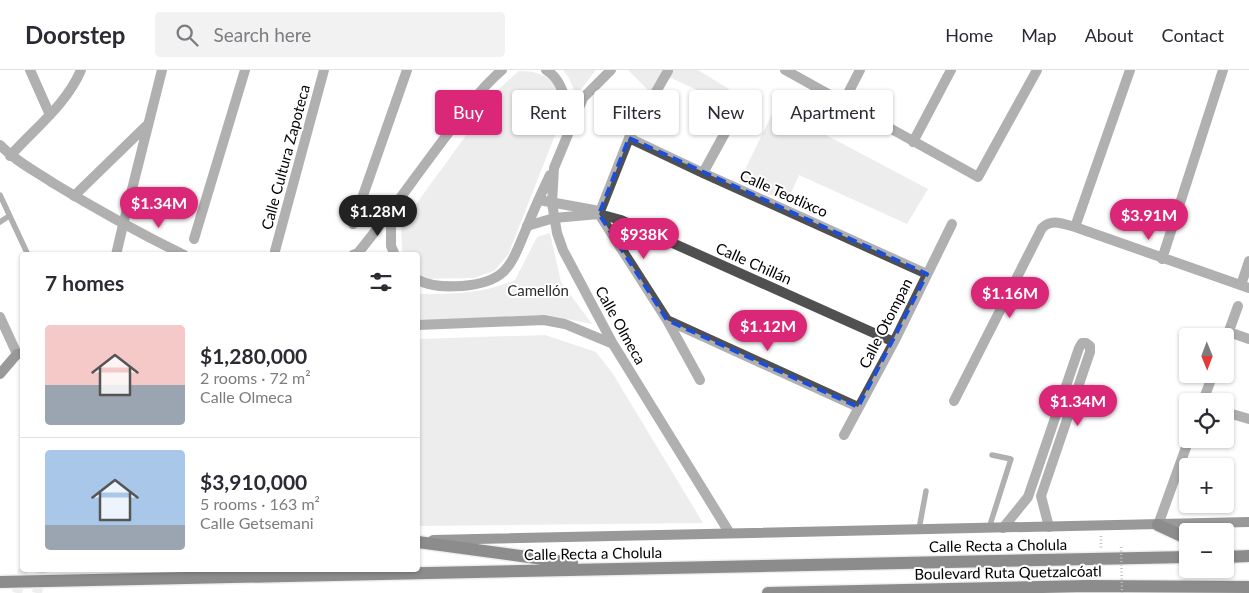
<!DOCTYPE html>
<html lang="en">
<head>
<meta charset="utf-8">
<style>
	body { margin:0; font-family:Lato,sans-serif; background:#f2f2f3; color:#2b2b33; height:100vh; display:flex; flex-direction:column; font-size:19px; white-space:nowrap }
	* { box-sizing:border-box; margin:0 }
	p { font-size:16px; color:#7c7c81 }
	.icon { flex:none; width:28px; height:28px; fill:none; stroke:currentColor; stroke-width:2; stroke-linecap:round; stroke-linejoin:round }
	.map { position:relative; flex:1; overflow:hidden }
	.side { position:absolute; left:20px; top:182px; width:400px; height:320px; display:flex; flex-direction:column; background:#fff; border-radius:5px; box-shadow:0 1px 4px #0004 }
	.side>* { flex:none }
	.guide { position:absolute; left:435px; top:20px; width:475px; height:45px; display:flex; gap:10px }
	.needle { width:32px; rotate:179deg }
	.buttons { position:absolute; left:1179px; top:258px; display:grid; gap:10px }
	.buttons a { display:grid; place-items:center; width:55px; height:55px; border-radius:5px; background:#fff; box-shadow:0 1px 4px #0004; font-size:25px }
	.price { position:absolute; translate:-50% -42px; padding:0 11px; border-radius:18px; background:#db2777; color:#fff; font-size:16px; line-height:32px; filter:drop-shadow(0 1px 2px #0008) }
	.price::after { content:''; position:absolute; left:50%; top:30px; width:15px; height:11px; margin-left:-8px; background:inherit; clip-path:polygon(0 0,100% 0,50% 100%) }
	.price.active { background:#222; color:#fff }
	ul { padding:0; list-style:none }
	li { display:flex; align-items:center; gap:15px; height:125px; padding:0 25px }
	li+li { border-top:1px solid #e1e1e2 }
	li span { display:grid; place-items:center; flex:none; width:140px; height:100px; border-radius:5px; color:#555 }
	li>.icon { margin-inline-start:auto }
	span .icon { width:60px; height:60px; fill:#fffc; stroke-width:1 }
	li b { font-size:21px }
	h2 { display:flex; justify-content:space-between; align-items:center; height:60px; padding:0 25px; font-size:21px }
	.tag { padding:0 18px; border-radius:5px; background:#fff; box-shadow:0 1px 4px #0004; font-size:18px; line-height:45px }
	.tag.active { background:#db2777; color:#fff }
	header { display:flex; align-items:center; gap:30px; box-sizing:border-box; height:70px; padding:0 25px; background:#fff; border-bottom:1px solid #e1e1e2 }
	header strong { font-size:24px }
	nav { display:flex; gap:28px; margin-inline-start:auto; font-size:18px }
	.search { width:350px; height:45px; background:#f2f2f3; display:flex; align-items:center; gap:12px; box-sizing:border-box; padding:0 18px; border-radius:5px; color:#7c7c81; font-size:19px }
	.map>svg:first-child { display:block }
	.green { fill:#d7d7d7 }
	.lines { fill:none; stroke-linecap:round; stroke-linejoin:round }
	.tertiary-tunnel { stroke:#d9d9d9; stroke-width:10; stroke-dasharray:10 5; stroke-linecap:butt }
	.primary-casing { stroke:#dbdbdb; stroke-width:15 }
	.path { stroke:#727272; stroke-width:2.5; stroke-dasharray:1 2.5; stroke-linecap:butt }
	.service { stroke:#505050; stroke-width:5.5 }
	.minor { stroke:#505050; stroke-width:10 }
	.tertiary { stroke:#505050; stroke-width:10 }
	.secondary { stroke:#1d1d1d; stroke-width:10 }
	.primary { stroke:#000; stroke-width:12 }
	.path-bridge { stroke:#727272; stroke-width:2.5; stroke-dasharray:1 2.5; stroke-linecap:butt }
	.marked { fill:none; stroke:#1d4ed8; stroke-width:4; stroke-dasharray:10 6; stroke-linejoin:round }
	.labels { text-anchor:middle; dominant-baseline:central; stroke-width:4; stroke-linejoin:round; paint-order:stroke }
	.street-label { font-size:15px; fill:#000; stroke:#fff }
	.park-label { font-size:15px; fill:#2e2e2e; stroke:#fff }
</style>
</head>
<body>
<header>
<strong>Doorstep</strong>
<div class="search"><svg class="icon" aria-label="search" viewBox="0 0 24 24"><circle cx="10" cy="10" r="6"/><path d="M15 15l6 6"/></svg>Search here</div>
<nav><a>Home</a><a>Map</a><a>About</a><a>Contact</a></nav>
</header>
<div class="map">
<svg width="1249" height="523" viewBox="0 0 1249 523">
	<rect width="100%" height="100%" fill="#fff"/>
	<!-- green -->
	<path class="green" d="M 563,0 L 596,0 L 576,26 L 569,8 Z
		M 628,0 L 698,0 L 729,19 L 723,32 L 669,7 L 655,27 Z
		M 519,1 C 552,1 566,18 561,50 L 508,185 L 494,201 L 474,208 L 424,209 L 418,204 L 418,185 L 404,185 L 402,179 L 401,160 L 411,141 L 478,49 L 485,37 L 501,17 Z
		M 775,38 L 928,119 L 907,154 L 799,105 L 787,132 L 739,112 Z
		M 550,163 L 561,212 L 592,254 L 547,245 L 418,251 L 418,224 C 453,224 482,224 515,210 L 537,167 Z
		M 545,265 L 596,282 L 613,304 L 703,453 L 418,456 L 418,269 Z"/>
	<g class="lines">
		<!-- tertiary-tunnel -->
		<path class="tertiary-tunnel" d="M 17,523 L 23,500
			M 37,523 L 42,500"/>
		<defs>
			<path id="primary" d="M 1158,455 L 1188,469
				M 418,472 L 572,493
				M 1225,487 L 1249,486
				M 0,512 L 1188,487
				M 768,523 L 1088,516 L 1249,517"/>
		</defs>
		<!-- primary casing -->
		<use href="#primary" class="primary-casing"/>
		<!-- path -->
		<path class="path" d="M 1101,466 L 1101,478"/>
		<!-- service -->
		<path class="service" d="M 0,125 L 28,185
			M 0,152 L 9,146
			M 989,458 L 1011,389 L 992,385
			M 919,459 L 926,421"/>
		<!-- minor -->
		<path class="minor" d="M 30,0 L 50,45
			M 785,0 L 978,107 L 1037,0
			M 843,33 L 860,0
			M 629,68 L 703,103 L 927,204
			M 913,72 L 951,0
			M 10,86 C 35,58 66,35 81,0
			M 703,103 L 743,30
			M 74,126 L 146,56
			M 539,130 L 594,140 L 599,144 L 621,150 L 894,272
			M 599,144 L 667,250 L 700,310
			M 599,144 L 629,68 L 668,1
			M 353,154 L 407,0
			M 123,155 L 162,0
			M 527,156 L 554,148 L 599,144
			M 1075,157 L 1130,0
			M 194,169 L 245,0
			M 275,181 L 324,0
			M 1162,189 L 1223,0
			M 1241,215 L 1249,191
			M 667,250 L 858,337
			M 1229,262 L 1249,269
			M 1225,272 L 1238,236
			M 954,331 L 1042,158 C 1052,148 1063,154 1075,157 L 1249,218
			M 1203,331 L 1213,304
			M 1225,342 L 1249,349
			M 844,365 L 894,272 L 952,154
			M 1158,455 L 1189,369
			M 1003,458 L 1028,427 L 1079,278 L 1082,273 L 1086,273 L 1090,276 L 1090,282 L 1041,426 L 1049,457"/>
		<!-- tertiary -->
		<path class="tertiary" d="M 546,0 C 565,11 566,36 570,56
			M 611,0 L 583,28 L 554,98 L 552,133 L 557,163 L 563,180 L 613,274 L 729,462
			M 0,75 C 15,91 35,101 53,113 C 96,139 139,163 184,185
			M 391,143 L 391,176 L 395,185
			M 116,185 L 123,155
			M 353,185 L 358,183 C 390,144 419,101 450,61 C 466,39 481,18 502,0
			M 418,210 C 432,217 447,217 462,216 C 509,212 511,194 527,157 C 534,139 542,122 550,105
			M 0,247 L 17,284
			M 418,255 L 544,250 L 565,254 L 613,274"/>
		<!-- secondary -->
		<path class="secondary" d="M 0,304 L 17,284 L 22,284
			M 433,470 L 1249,452"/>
		<!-- primary -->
		<use href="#primary" class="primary"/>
		<!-- path-bridge -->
		<path class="path-bridge" d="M 1121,477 L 1122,523"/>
	</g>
	<!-- marked area -->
	<path d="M0 0H1249V523H0ZM 629,68 L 927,204 L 858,337 L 667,250 L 599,144 Z" fill="#fff" fill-opacity=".55" fill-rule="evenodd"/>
	<path class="marked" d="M 629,68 L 927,204 L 858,337 L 667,250 L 599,144 Z"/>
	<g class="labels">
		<!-- street labels -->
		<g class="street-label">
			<text transform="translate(285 87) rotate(-75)">Calle Cultura Zapoteca</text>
			<text transform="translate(784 123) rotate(24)">Calle Teotlixco</text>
			<text transform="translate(754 193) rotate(24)">Calle Chillán</text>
			<text transform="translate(885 253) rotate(-63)">Calle Otompan</text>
			<text transform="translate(621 255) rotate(61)">Calle Olmeca</text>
			<text transform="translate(998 475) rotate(-1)">Calle Recta a Cholula</text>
			<text transform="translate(593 483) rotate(-1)">Calle Recta a Cholula</text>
			<text transform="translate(1008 502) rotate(-1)">Boulevard Ruta Quetzalcóatl</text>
		</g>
		<!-- park labels -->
		<g class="park-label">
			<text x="538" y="220">Camellón</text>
		</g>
	</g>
</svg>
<div class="buttons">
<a><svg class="needle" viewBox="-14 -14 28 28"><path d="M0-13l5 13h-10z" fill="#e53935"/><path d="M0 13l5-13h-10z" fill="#7c7c81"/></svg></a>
<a><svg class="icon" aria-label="locate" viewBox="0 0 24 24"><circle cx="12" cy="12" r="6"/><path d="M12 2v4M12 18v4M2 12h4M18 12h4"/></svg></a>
<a>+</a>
<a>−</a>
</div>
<b class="price" style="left:159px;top:159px">$1.34M</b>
<b class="price active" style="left:378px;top:167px">$1.28M</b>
<b class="price" style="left:1149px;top:171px">$3.91M</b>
<b class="price" style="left:644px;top:190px">$938K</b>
<b class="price" style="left:1010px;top:249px">$1.16M</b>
<b class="price" style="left:768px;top:282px">$1.12M</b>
<b class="price" style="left:1078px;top:357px">$1.34M</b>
<div class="guide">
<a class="tag active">Buy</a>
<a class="tag">Rent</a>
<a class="tag">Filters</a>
<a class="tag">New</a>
<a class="tag">Apartment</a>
</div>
<section class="side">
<h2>7 homes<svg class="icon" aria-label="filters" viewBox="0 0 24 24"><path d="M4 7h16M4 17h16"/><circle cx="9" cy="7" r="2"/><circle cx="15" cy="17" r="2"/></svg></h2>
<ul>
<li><span style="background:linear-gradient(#f6c9c9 60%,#9aa5b1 0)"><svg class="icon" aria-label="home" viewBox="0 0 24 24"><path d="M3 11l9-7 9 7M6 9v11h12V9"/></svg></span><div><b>$1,280,000</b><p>2 rooms · 72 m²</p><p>Calle Olmeca</p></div></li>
<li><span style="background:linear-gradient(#a9c7e8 75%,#9aa5b1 0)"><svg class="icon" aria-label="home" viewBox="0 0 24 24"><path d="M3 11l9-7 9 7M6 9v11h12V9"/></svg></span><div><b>$3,910,000</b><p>5 rooms · 163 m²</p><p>Calle Getsemani</p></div></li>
</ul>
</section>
</div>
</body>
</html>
